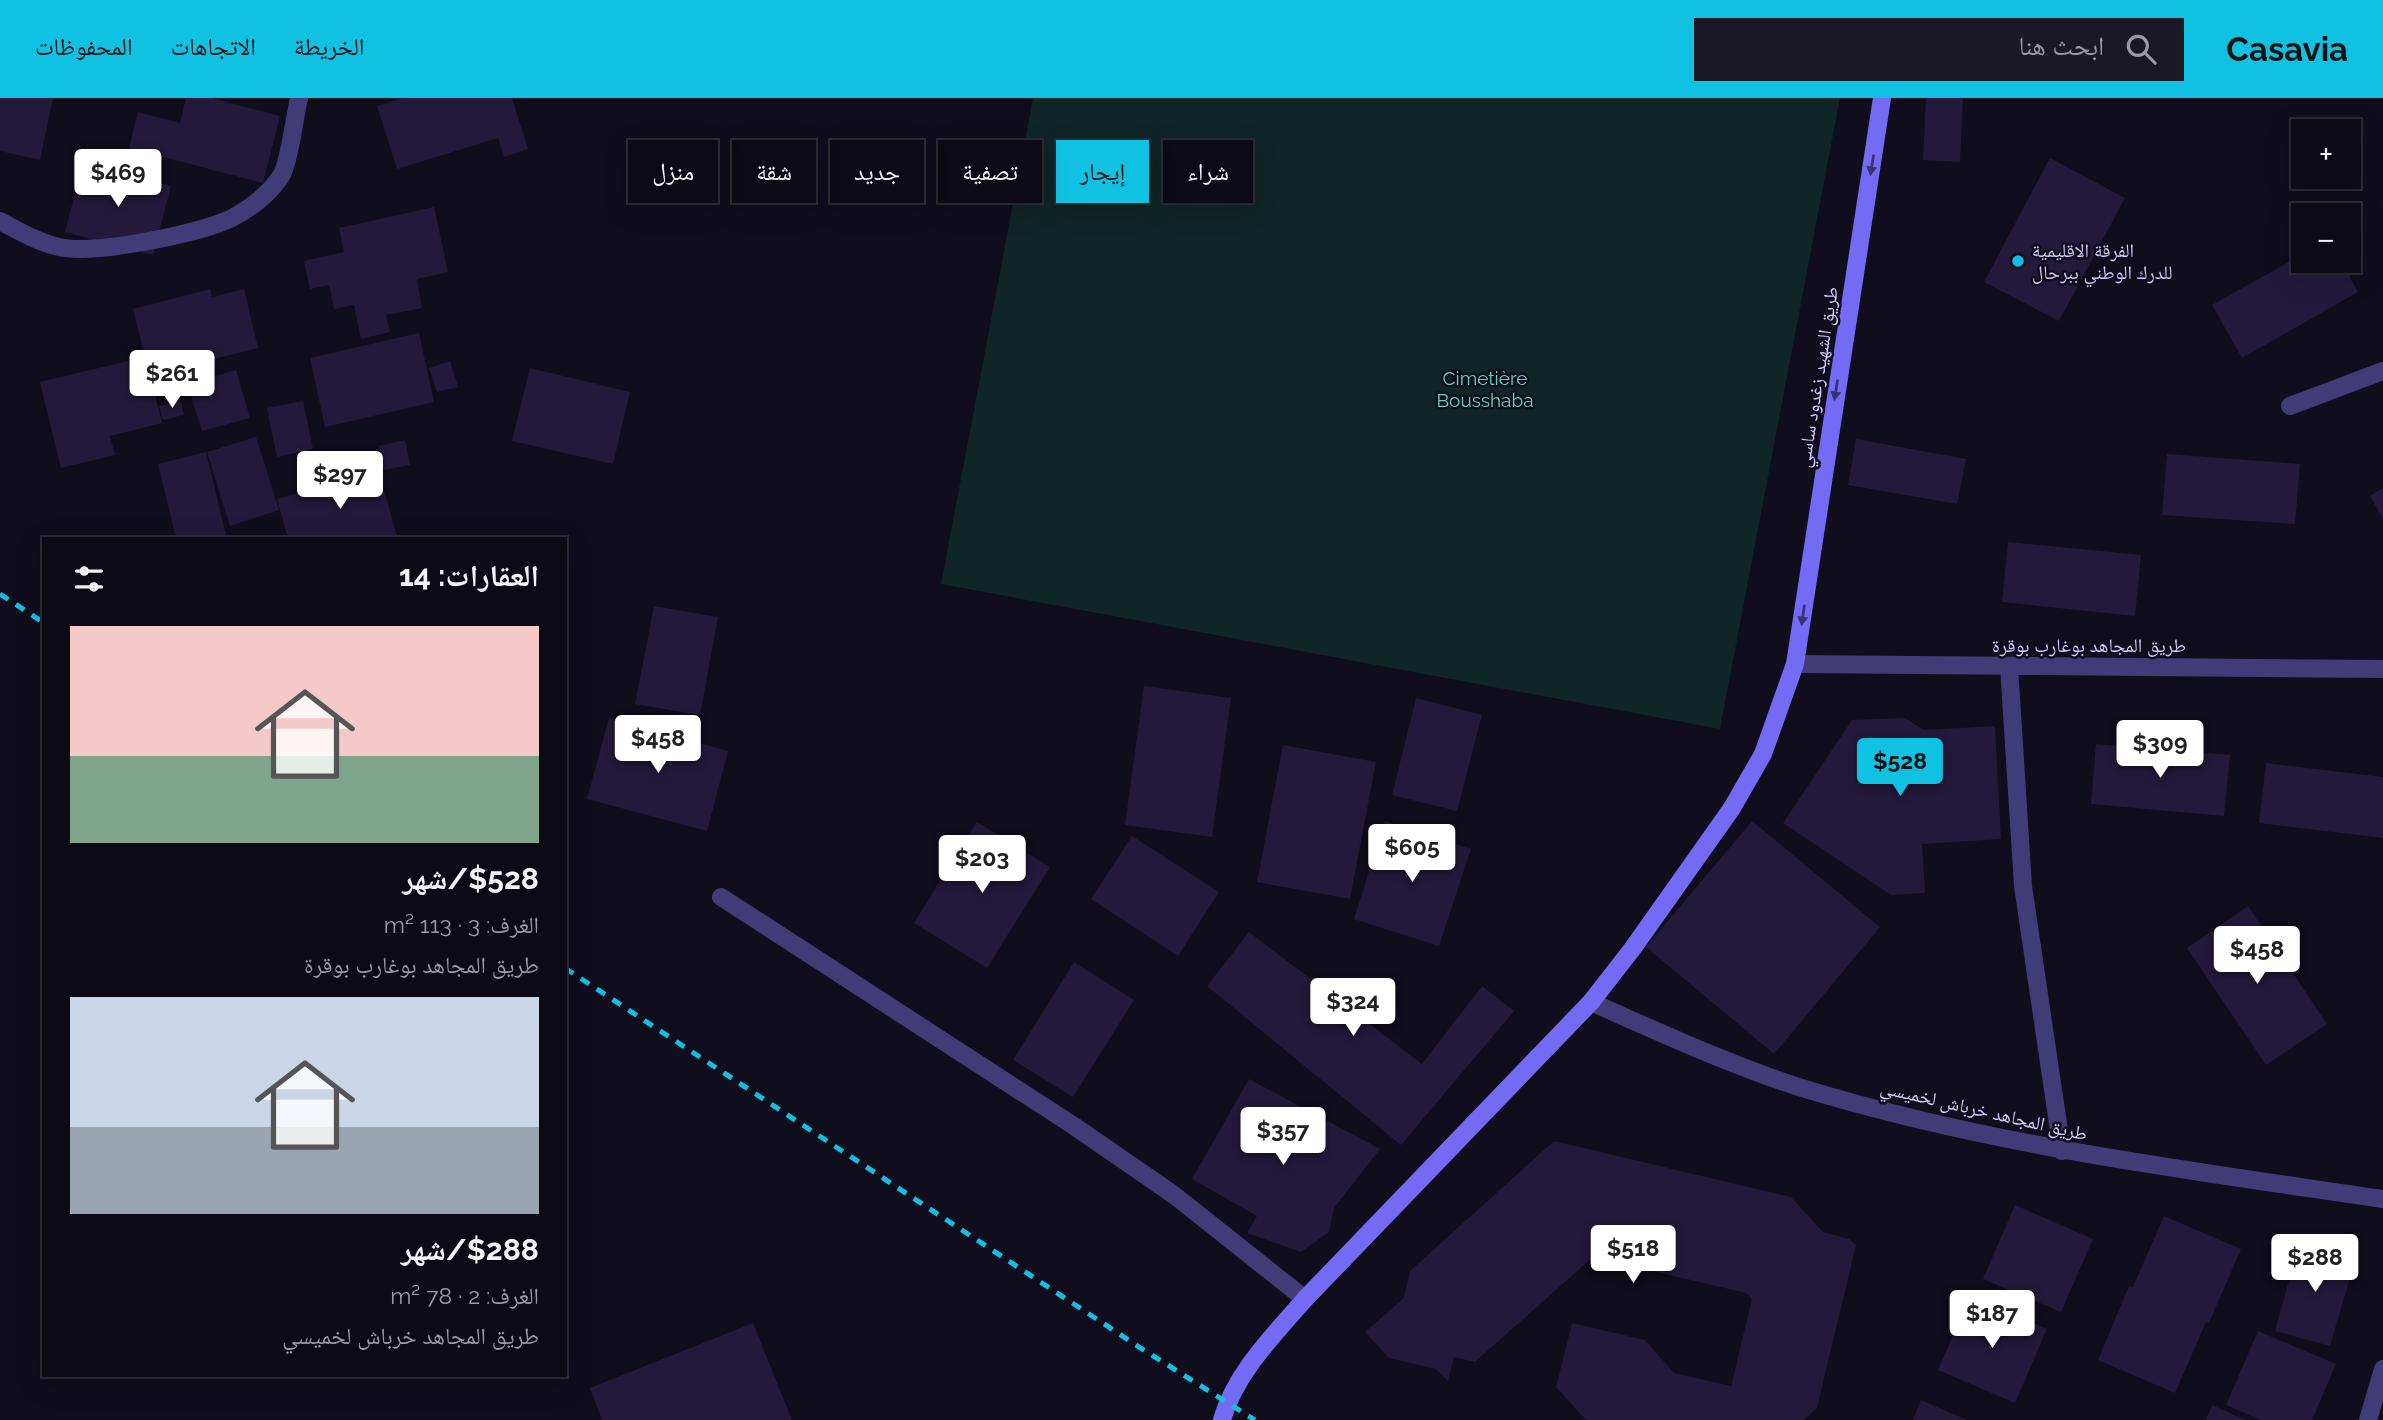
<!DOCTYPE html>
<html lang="ar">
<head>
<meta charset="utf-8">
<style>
	body { margin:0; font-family:Raleway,"Noto Naskh Arabic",sans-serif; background:#1a1822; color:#f1f3f6; direction:rtl; height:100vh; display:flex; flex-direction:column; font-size:26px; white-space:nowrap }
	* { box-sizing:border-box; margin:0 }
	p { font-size:23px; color:#9a9aa0 }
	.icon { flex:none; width:38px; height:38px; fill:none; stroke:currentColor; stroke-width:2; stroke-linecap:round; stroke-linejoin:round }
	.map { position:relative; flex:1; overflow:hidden; direction:ltr }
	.panel { position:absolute; left:42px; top:439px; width:525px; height:840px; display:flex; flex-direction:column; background:#0c0a15; border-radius:0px; box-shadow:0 7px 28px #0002,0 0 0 2px #2c2b34; direction:rtl }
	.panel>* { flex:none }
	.guide { position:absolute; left:588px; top:42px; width:665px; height:63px; direction:rtl; display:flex; gap:14px }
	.tools { position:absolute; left:2291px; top:21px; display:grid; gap:14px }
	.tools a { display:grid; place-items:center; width:70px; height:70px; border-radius:0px; background:#0c0a15; box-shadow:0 7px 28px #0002,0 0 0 2px #2c2b34; font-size:35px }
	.price { position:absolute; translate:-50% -60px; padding:0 16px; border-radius:7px; background:#fff; color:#222; font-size:23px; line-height:46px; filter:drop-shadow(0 2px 4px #0008) }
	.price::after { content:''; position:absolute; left:50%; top:42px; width:21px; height:16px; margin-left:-10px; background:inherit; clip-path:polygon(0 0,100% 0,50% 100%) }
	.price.current { background:#11c1e1; color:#111 }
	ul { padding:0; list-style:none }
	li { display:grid; align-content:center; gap:14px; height:371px; padding:0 28px }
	li span { display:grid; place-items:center; height:217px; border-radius:0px; color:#555 }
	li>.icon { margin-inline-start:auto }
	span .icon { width:126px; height:126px; fill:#fffc; stroke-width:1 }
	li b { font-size:30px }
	h2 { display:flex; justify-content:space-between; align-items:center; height:84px; padding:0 28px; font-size:30px }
	.chip { padding:0 24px; border-radius:0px; background:#0c0a15; box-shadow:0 7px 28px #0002,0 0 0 2px #2c2b34; font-size:24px; line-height:63px }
	.chip.current { background:#11c1e1; color:#111 }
	header { display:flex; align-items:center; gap:42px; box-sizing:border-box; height:98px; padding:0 35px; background:#11c1e1; color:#111 }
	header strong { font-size:33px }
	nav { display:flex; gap:38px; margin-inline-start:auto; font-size:24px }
	.search { width:490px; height:63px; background:#1a1822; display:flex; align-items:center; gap:18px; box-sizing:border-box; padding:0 24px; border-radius:0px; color:#9a9aa0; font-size:26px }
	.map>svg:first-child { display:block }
	.green { fill:#102525 }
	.building { fill:#231a3b }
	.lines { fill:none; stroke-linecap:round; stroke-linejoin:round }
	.street { stroke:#413b77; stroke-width:18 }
	.secondary { stroke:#756af3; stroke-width:18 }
	.rail { stroke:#11c1e1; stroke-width:5; stroke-dasharray:10 9; stroke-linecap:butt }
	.oneway { fill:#383272 }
	.poi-dot { fill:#11c1e1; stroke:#100d1c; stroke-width:2.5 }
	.labels { text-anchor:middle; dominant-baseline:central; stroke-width:5; stroke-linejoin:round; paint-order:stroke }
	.poi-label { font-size:19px; fill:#d3cbfb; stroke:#100d1c; text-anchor:start }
	.street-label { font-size:19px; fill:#d3cbfb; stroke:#100d1c }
	.park-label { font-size:19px; fill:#5ed4bd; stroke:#100d1c }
</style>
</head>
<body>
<header>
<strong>Casavia</strong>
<div class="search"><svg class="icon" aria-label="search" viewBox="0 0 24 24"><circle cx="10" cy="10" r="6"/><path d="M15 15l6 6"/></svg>ابحث هنا</div>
<nav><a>الخريطة</a><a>الاتجاهات</a><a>المحفوظات</a></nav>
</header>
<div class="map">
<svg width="2383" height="1322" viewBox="0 0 2383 1322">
	<rect width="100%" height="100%" fill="#100d1c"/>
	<!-- green -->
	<path class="green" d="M 1033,0 L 1840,0 L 1720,631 L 941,486 Z"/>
	<!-- building -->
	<path class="building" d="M 0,0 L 53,0 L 40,62 L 0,53 Z
		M 186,0 L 212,0 L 280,18 L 263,85 L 129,50 L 138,14 L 180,25 Z
		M 402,0 L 512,0 L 528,51 L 504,59 L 498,40 L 397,71 L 377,8 Z
		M 1926,0 L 1963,0 L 1960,64 L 1923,62 Z
		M 2050,60 L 2125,100 L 2059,223 L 1984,184 Z
		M 83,65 L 171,88 L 153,157 L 65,134 Z
		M 434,109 L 448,174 L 417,181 L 422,210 L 386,217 L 390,234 L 361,241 L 354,207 L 334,211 L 329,187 L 310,191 L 304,163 L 344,154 L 339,130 Z
		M 2303,156 L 2303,163 L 2341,163 L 2358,194 L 2242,260 L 2212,207 Z
		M 210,191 L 212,199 L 244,191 L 258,250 L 150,277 L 162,325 L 110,338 L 115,357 L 61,370 L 40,284 L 145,259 L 133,211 Z
		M 419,235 L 434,304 L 325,329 L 310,260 Z
		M 450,263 L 458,289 L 437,294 L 429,270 Z
		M 530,270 L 630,294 L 613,366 L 512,343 Z
		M 236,272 L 250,320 L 202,333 L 187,286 Z
		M 181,303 L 184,317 L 163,322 L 159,308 Z
		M 303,303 L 313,351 L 277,359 L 267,310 Z
		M 256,339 L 279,412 L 230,428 L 207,354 Z
		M 1856,341 L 1966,361 L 1957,406 L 1848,387 Z
		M 405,342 L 410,367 L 384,372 L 379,348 Z
		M 206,354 L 227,441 L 176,441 L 158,366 Z
		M 2167,356 L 2300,366 L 2295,426 L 2162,417 Z
		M 378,372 L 397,438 L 387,441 L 288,441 L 277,401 Z
		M 2383,390 L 2383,421 L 2370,398 Z
		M 2008,444 L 2141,457 L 2135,518 L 2002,504 Z
		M 654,508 L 718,519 L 700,617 L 635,606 Z
		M 1144,588 L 1231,600 L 1212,739 L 1125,727 Z
		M 1416,600 L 1482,617 L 1457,713 L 1392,697 Z
		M 609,620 L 728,653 L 707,733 L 587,701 Z
		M 1905,620 L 1924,632 L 1995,628 L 2001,741 L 1922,746 L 1925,795 L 1891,797 L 1783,725 L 1852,622 Z
		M 2096,646 L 2230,657 L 2224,718 L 2091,706 Z
		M 1283,647 L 1376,664 L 1350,801 L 1257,784 Z
		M 2266,665 L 2383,679 L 2383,740 L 2259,725 Z
		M 1385,723 L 1471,751 L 1439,848 L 1354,821 Z
		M 1752,723 L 1880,829 L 1774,956 L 1646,849 Z
		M 977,724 L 1050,769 L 987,870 L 914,825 Z
		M 1132,738 L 1219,794 L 1178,858 L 1091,801 Z
		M 2248,808 L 2327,926 L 2266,967 L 2187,850 Z
		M 1249,834 L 1422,966 L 1482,888 L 1514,913 L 1401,1047 L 1207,888 Z
		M 1074,864 L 1134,902 L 1073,999 L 1013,962 Z
		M 1249,981 L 1380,1051 L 1334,1110 L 1329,1134 L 1301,1154 L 1247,1135 L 1257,1118 L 1192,1081 Z
		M 1554,1043 L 1791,1099 L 1823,1134 L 1849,1141 L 1856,1147 L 1817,1310 L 1804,1322 L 1586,1322 L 1556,1289 L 1572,1225 L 1645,1242 L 1674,1275 L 1731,1288 L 1752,1201 L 1746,1195 L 1593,1159 L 1475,1264 L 1454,1259 L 1448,1283 L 1436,1271 L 1389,1260 L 1365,1234 L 1404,1200 L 1410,1173 Z
		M 2015,1107 L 2093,1141 L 2061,1214 L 1983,1181 Z
		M 2164,1118 L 2241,1151 L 2209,1225 L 2206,1224 L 2175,1295 L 2098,1262 L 2129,1188 L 2133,1189 Z
		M 2300,1143 L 2356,1159 L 2330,1248 L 2275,1233 Z
		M 1970,1198 L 2047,1231 L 2015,1305 L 1938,1272 Z
		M 753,1225 L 792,1322 L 602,1322 L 590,1290 Z
		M 2258,1233 L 2336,1266 L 2312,1322 L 2261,1322 L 2226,1307 Z
		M 1921,1302 L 1967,1322 L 1913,1322 Z
		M 2212,1307 L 2246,1322 L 2206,1322 Z"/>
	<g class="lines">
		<!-- street -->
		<path class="street" d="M 0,123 C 19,133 37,144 59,149 C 94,157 199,136 232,120 C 250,111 270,95 281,78 C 289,66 295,17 299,0
			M 2290,308 L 2383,273
			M 1795,566 L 2383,571
			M 2009,568 L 2023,788 L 2062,1053
			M 721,799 L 1074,1028 L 1174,1097 L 1305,1201
			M 1591,904 C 1661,935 1730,967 1802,990 C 1991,1048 2188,1072 2383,1101
			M 2368,1322 L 2383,1271"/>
		<!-- secondary -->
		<path class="secondary" d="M 1222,1322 C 1235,1275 1274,1237 1305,1201 L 1591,904 L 1633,850 L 1732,710 L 1763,656 L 1795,566 L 1882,0"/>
		<!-- rail -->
		<path class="rail" d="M 0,496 L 44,525
			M 565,870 L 1139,1249 L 1255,1322"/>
	</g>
	<!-- one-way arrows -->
	<defs><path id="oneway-solid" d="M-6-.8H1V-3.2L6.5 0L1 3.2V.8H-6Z" transform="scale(1.75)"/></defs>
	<g class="oneway">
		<use href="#oneway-solid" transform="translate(1872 67) rotate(99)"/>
		<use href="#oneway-solid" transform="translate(1836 292) rotate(99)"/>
		<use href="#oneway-solid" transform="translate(1803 517) rotate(98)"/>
	</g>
	<!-- markers -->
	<circle class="poi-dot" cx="2018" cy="163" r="7"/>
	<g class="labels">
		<!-- poi labels -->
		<g class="poi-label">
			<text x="2032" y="152">الفرقة الاقليمية<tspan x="2032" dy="22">للدرك الوطني ببرحال</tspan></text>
		</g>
		<!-- street labels -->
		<g class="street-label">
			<text transform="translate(1817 279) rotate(-81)">طريق الشهيد زغدود ساسي</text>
			<text x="2089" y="547">طريق المجاهد بوغارب بوقرة</text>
			<text transform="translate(1984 1012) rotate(13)">طريق المجاهد خرباش لخميسي</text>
		</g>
		<!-- park labels -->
		<g class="park-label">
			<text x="1485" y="280">Cimetière<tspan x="1485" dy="22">Bousshaba</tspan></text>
		</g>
	</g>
</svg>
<div class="tools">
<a>+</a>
<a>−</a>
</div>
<b class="price" style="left:118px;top:111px">$469</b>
<b class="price" style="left:172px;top:312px">$261</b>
<b class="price" style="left:340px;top:413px">$297</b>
<b class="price" style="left:658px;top:677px">$458</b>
<b class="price" style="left:2160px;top:682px">$309</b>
<b class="price current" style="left:1900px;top:700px">$528</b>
<b class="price" style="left:1412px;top:786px">$605</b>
<b class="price" style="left:982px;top:797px">$203</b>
<b class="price" style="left:2257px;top:888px">$458</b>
<b class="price" style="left:1353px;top:940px">$324</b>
<b class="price" style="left:1283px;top:1069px">$357</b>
<b class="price" style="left:1633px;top:1187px">$518</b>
<b class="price" style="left:2315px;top:1196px">$288</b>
<b class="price" style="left:1992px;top:1252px">$187</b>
<div class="guide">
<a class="chip">شراء</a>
<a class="chip current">إيجار</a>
<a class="chip">تصفية</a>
<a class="chip">جديد</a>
<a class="chip">شقة</a>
<a class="chip">منزل</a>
</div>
<section class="panel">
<h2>العقارات: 14<svg class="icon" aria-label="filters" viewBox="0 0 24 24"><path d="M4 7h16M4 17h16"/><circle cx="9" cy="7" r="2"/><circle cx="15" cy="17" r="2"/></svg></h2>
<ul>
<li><span style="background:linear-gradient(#f6c9c9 60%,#7fa58c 0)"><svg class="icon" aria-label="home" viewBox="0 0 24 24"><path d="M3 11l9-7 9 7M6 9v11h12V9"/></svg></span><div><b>$528/شهر</b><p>الغرف: 3 · 113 m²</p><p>طريق المجاهد بوغارب بوقرة</p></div></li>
<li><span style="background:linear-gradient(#c9d6e8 60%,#9aa5b1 0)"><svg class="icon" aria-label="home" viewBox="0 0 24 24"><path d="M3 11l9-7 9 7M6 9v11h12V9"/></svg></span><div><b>$288/شهر</b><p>الغرف: 2 · 78 m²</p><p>طريق المجاهد خرباش لخميسي</p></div></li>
</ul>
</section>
</div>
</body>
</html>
